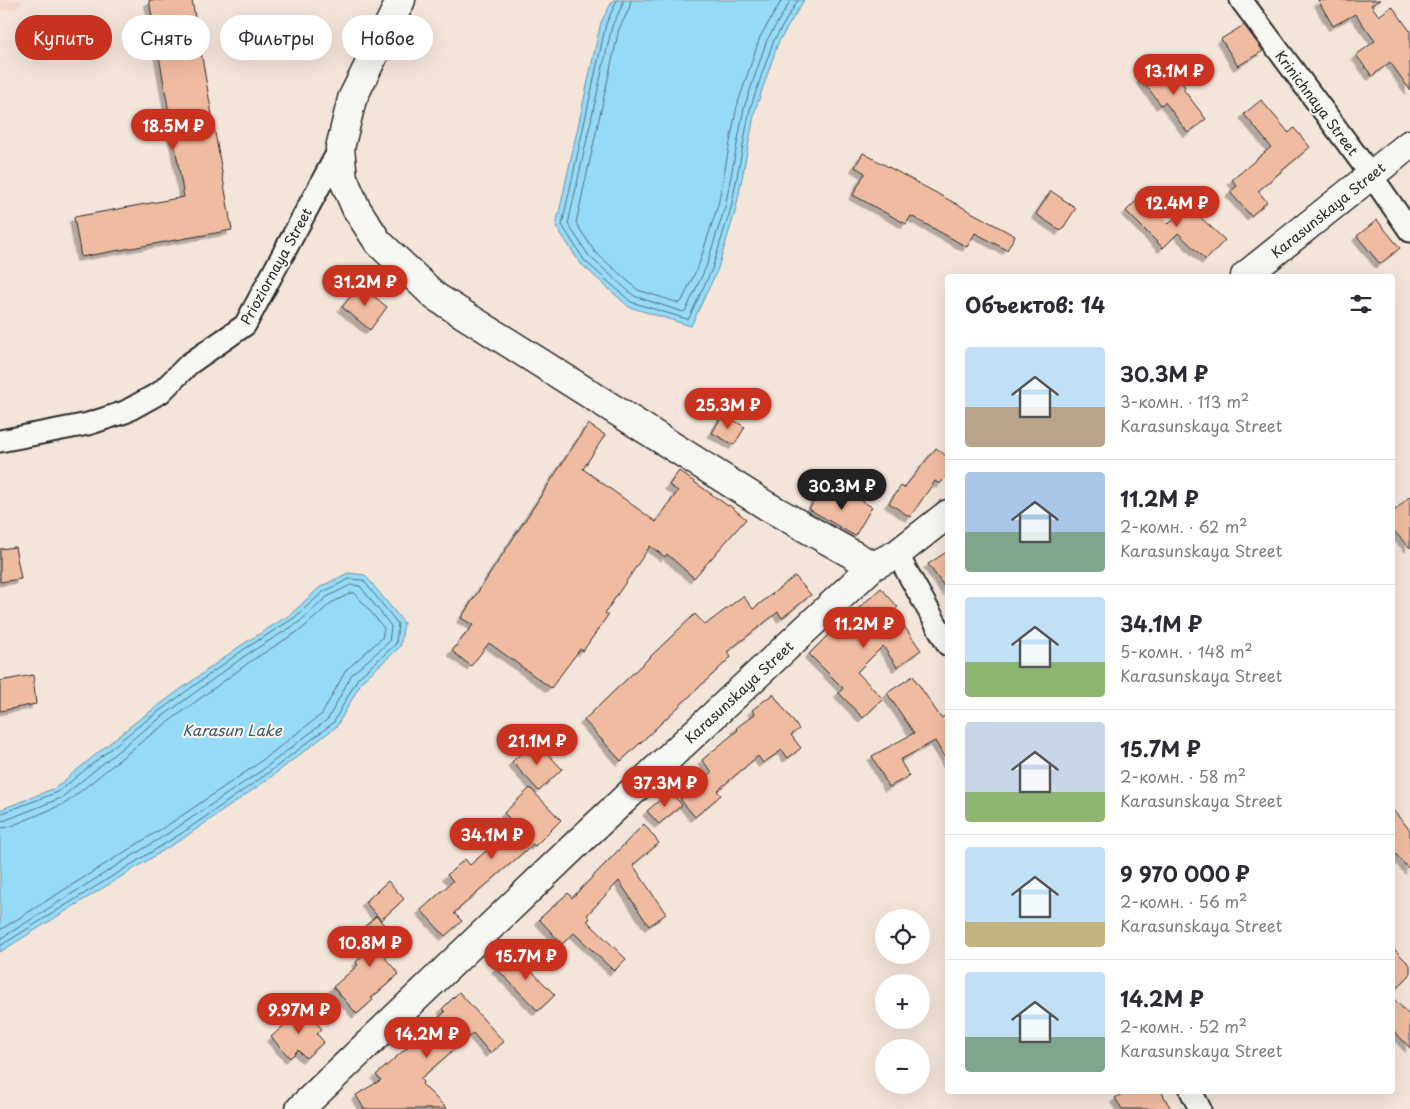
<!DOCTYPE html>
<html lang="ru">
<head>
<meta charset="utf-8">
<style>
	body { margin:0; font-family:"Playpen Sans",sans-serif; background:#f2f2f3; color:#2b2b33; height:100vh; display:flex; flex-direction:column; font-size:19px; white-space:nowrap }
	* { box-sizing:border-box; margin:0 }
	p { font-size:16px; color:#7c7c81 }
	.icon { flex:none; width:28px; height:28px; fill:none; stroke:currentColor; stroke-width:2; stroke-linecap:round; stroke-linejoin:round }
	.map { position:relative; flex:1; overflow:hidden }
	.panel { position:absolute; left:945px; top:274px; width:450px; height:820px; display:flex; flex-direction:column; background:#fff; border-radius:5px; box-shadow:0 5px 20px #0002 }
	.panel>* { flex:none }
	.hud { position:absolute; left:15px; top:15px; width:475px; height:45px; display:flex; gap:10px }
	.controls { position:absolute; left:875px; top:909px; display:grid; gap:10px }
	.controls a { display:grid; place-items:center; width:55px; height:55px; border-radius:50%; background:#fff; box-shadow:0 5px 20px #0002; font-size:25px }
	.price { position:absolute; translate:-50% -42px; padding:0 11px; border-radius:18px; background:#c8321e; color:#fff; font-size:16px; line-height:32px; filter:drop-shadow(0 1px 2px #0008) }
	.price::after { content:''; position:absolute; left:50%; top:30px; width:15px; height:11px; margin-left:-8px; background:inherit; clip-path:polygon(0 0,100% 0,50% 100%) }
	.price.current { background:#222; color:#fff }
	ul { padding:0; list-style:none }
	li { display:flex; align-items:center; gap:15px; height:125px; padding:0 20px }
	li+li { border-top:1px solid #e1e1e2 }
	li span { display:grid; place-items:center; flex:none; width:140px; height:100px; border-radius:5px; color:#555 }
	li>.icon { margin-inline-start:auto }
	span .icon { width:60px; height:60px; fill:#fffc; stroke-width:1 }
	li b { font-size:21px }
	h2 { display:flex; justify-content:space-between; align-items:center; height:60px; padding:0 20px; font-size:21px }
	.pill { padding:0 18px; border-radius:22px; background:#fff; box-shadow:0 5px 20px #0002; font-size:18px; line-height:45px }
	.pill.current { background:#c8321e; color:#fff }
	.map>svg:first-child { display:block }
	.built { fill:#f3d9c9 }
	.water { fill:#95daf7; stroke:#6b94a5 }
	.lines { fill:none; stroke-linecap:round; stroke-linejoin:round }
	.shore { stroke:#55717d; stroke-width:1 }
	.building { fill:#f0bca1; stroke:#2b2b2b; filter:url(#shadow) }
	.street-casing { stroke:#2b2b2b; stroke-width:25 }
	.secondary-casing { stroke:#2b2b2b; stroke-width:31 }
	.street { stroke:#f6f6f2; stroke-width:21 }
	.secondary { stroke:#f6f6f2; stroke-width:28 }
	.labels { text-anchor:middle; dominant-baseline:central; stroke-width:4; stroke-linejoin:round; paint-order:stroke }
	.street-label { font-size:14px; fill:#2b2b2b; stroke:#f6f6f2 }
	.water-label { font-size:15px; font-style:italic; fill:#46575e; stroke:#f6f6f2 }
</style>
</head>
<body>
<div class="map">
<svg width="1410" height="1109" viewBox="0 0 1410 1109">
	<defs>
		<filter id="shadow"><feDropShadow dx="-4.5" dy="4.5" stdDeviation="0" flood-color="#0004"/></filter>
	</defs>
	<rect width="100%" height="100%" fill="#f4e5da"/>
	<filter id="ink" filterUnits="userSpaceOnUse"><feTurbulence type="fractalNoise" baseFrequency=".02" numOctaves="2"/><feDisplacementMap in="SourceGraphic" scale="10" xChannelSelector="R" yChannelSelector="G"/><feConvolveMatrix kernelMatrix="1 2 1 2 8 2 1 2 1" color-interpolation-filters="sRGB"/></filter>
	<g filter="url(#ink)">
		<!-- built -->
		<path class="built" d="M 0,0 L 23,0 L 18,8 L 0,10 Z"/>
		<!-- water -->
		<path class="water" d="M 613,0 L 804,0 L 778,43 L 755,111 L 736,209 L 717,271 L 691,326 L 629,307 L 580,263 L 556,226 L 601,22 Z
			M 348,573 L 365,575 L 404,623 L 400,647 L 362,681 L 337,726 L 267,780 L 185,837 L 0,952 L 0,810 L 55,788 L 133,724 L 240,646 L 291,614 L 320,587 Z"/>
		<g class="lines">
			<!-- shore -->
			<path class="shore" d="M 617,0 L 606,24 L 562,225 L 584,260 L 631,302 L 687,319 L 689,318 L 712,269 L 731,208 L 750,109 L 773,42 L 798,0
				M 623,0 L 622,6 L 612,26 L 568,224 L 589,256 L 634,296 L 683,312 L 686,310 L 706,267 L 725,207 L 744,108 L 767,40 L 791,0
				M 631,0 L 629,9 L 619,29 L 576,223 L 594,251 L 638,290 L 679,303 L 682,301 L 699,264 L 718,205 L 737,106 L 760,37 L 782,0
				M 0,814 L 58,792 L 136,728 L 243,650 L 294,618 L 323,592 L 349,579 L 363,580 L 398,624 L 396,644 L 358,678 L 333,723 L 264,776 L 182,833 L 0,946
				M 0,821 L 6,820 L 61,798 L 140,733 L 246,655 L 298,623 L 327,597 L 350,585 L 360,586 L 391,626 L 389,642 L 352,674 L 328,719 L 261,771 L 178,827 L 0,939
				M 0,828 L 9,827 L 66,803 L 145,739 L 251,661 L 302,629 L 331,603 L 351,593 L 355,593 L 384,628 L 382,638 L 346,670 L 322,714 L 256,765 L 174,821 L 0,930"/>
		</g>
		<!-- building -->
		<path class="building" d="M 149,0 L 192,0 L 232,230 L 81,257 L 74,217 L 184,197 Z
			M 1318,0 L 1380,0 L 1371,5 L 1379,16 L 1392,6 L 1410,31 L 1410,90 L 1390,62 L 1372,76 L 1356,55 L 1375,41 L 1355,14 L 1333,26 Z
			M 1244,25 L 1263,51 L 1238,66 L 1221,39 Z
			M 1166,61 L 1185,87 L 1183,89 L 1206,119 L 1188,133 L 1165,102 L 1161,105 L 1141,79 Z
			M 1261,100 L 1289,133 L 1294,128 L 1310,147 L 1258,191 L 1267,202 L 1251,216 L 1230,192 L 1237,186 L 1232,180 L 1271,147 L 1244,114 Z
			M 863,153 L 1015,236 L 1007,250 L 975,233 L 967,247 L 911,216 L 906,224 L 853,195 L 865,173 L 855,167 Z
			M 1051,191 L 1076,208 L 1061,231 L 1036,214 Z
			M 1141,196 L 1169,224 L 1187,205 L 1225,240 L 1206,260 L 1178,233 L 1163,248 L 1126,211 Z
			M 1377,220 L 1400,248 L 1380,264 L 1357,236 Z
			M 360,285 L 387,307 L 370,330 L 342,307 Z
			M 723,414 L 745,427 L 734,445 L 712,433 Z
			M 588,424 L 605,435 L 583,469 L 656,522 L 678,491 L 669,485 L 679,471 L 728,506 L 729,505 L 746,519 L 694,578 L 667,554 L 665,557 L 650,546 L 605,613 L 608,615 L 583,651 L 580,649 L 551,688 L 489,643 L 471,666 L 452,651 L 473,625 L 461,618 Z
			M 936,448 L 948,457 L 948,474 L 940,484 L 935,481 L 910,517 L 889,503 L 901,486 L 904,488 Z
			M 821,490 L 839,501 L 845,491 L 872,507 L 855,536 L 809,509 Z
			M 1410,496 L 1410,548 L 1392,529 L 1392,513 Z
			M 15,547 L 21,579 L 0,582 L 0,549 Z
			M 948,551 L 948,592 L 928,564 Z
			M 795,576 L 811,595 L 782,618 L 778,612 L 727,652 L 731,657 L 621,761 L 584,720 L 695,614 L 705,625 L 743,596 L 753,609 Z
			M 881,588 L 898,607 L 893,611 L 921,650 L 897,667 L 883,646 L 857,672 L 883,699 L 863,718 L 839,693 L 843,688 L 809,654 L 838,625 L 839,626 Z
			M 33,675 L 36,704 L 0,711 L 0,681 Z
			M 913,676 L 941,718 L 948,714 L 948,763 L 935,741 L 900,760 L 909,776 L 889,787 L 872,756 L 914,733 L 887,693 Z
			M 773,694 L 799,729 L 791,735 L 801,748 L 788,758 L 782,750 L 763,763 L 758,756 L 717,791 L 721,795 L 695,817 L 680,799 L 712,772 L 702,760 L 738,730 L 736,728 L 755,714 L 752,710 Z
			M 535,740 L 562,769 L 539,791 L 512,762 Z
			M 530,788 L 561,820 L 535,846 L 533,844 L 454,913 L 462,921 L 445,936 L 421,910 L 453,881 L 447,875 L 465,859 L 470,865 L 516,825 L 504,813 Z
			M 670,791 L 682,805 L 659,824 L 647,811 Z
			M 1392,809 L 1410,830 L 1410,870 L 1392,850 Z
			M 644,824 L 659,843 L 633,865 L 666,914 L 649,926 L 619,881 L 587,915 L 590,919 L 587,921 L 626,959 L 614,971 L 574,933 L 562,944 L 539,919 L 568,893 L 572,898 Z
			M 388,881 L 404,899 L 381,920 L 365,902 Z
			M 376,916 L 401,943 L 385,958 L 399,974 L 371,998 L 373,1000 L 357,1014 L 333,987 L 358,965 L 356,962 L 374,945 L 361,930 Z
			M 1392,947 L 1410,965 L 1410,975 L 1392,993 Z
			M 513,952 L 555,995 L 538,1011 L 496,968 Z
			M 459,992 L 504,1042 L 490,1053 L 473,1033 L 420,1079 L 423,1082 L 422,1084 L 447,1109 L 364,1109 L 356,1095 L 381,1080 L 376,1075 L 410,1045 L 409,1043 L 445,1012 L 442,1009 Z
			M 1392,997 L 1410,1016 L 1410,1048 L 1392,1029 Z
			M 303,1008 L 322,1029 L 317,1034 L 324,1042 L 306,1058 L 298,1050 L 290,1058 L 271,1037 Z
			M 1127,1091 L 1161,1091 L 1171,1109 L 1122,1109 L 1115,1098 Z"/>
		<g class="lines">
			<defs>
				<path id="street" d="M 1241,0 L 1371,175 L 1410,231
					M 0,441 L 88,424 L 125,412 L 161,392 L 189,364 L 245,325 L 340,148
					M 897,554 L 948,645
					M 1191,1091 L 1200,1109"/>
				<path id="secondary" d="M 401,0 L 352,99 L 340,148 L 343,178 L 356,208 L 378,242 L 436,297 L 767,506 L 873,566
					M 1245,276 L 1410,144
					M 300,1109 L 585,836 L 873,566 L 897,554 L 948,514"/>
			</defs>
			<!-- street casing -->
			<use href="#street" class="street-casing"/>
			<!-- secondary casing -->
			<use href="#secondary" class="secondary-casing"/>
			<!-- street -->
			<use href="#street" class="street"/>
			<!-- secondary -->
			<use href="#secondary" class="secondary"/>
		</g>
	</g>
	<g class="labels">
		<!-- street labels -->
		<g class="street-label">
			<text transform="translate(1317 103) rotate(53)">Krinichnaya Street</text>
			<text transform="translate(1328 210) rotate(-39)">Karasunskaya Street</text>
			<text transform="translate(276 266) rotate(-61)">Prioziornaya Street</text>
			<text transform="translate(739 692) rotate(-43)">Karasunskaya Street</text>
		</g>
		<!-- water labels -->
		<g class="water-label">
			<text x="232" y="729">Karasun Lake</text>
		</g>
	</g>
</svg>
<div class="controls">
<a><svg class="icon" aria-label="locate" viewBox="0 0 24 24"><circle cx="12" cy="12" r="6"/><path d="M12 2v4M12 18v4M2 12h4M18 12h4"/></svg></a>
<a>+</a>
<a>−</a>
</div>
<b class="price" style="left:1174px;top:96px">13.1M ₽</b>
<b class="price" style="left:173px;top:151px">18.5M ₽</b>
<b class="price" style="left:1177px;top:228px">12.4M ₽</b>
<b class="price" style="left:365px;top:307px">31.2M ₽</b>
<b class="price" style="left:728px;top:430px">25.3M ₽</b>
<b class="price current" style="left:842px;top:511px">30.3M ₽</b>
<b class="price" style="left:864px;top:649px">11.2M ₽</b>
<b class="price" style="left:537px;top:766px">21.1M ₽</b>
<b class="price" style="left:665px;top:808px">37.3M ₽</b>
<b class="price" style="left:492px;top:860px">34.1M ₽</b>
<b class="price" style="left:370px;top:968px">10.8M ₽</b>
<b class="price" style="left:526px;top:981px">15.7M ₽</b>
<b class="price" style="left:299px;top:1035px">9.97M ₽</b>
<b class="price" style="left:427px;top:1059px">14.2M ₽</b>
<div class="hud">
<a class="pill current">Купить</a>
<a class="pill">Снять</a>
<a class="pill">Фильтры</a>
<a class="pill">Новое</a>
</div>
<section class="panel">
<h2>Объектов: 14<svg class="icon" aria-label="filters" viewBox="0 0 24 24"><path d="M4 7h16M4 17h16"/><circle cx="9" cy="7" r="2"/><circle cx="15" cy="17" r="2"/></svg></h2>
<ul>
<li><span style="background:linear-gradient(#bfe0f5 60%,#b9a48a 0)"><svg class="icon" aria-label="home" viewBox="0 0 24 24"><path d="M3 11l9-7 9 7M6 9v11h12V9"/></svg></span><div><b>30.3M ₽</b><p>3-комн. · 113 m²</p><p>Karasunskaya Street</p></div></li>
<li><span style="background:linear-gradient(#a9c7e8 60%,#7fa58c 0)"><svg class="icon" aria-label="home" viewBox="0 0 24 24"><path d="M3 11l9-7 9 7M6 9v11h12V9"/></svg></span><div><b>11.2M ₽</b><p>2-комн. · 62 m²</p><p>Karasunskaya Street</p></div></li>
<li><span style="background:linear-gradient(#bfe0f5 65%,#8fb573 0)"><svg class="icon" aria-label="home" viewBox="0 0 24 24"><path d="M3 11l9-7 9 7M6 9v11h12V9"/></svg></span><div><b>34.1M ₽</b><p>5-комн. · 148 m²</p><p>Karasunskaya Street</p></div></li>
<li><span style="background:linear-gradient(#c9d6e8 70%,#8fb573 0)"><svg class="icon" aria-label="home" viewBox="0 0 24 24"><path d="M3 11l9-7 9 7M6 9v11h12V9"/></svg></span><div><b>15.7M ₽</b><p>2-комн. · 58 m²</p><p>Karasunskaya Street</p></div></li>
<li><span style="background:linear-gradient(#bfe0f5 75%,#c2b280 0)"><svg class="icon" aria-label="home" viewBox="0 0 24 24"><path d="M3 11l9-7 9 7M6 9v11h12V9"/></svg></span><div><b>9 970 000 ₽</b><p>2-комн. · 56 m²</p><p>Karasunskaya Street</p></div></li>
<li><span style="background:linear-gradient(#bfe0f5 65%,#7fa58c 0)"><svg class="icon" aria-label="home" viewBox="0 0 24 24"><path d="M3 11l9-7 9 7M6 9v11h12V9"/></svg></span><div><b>14.2M ₽</b><p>2-комн. · 52 m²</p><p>Karasunskaya Street</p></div></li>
</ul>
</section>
</div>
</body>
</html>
